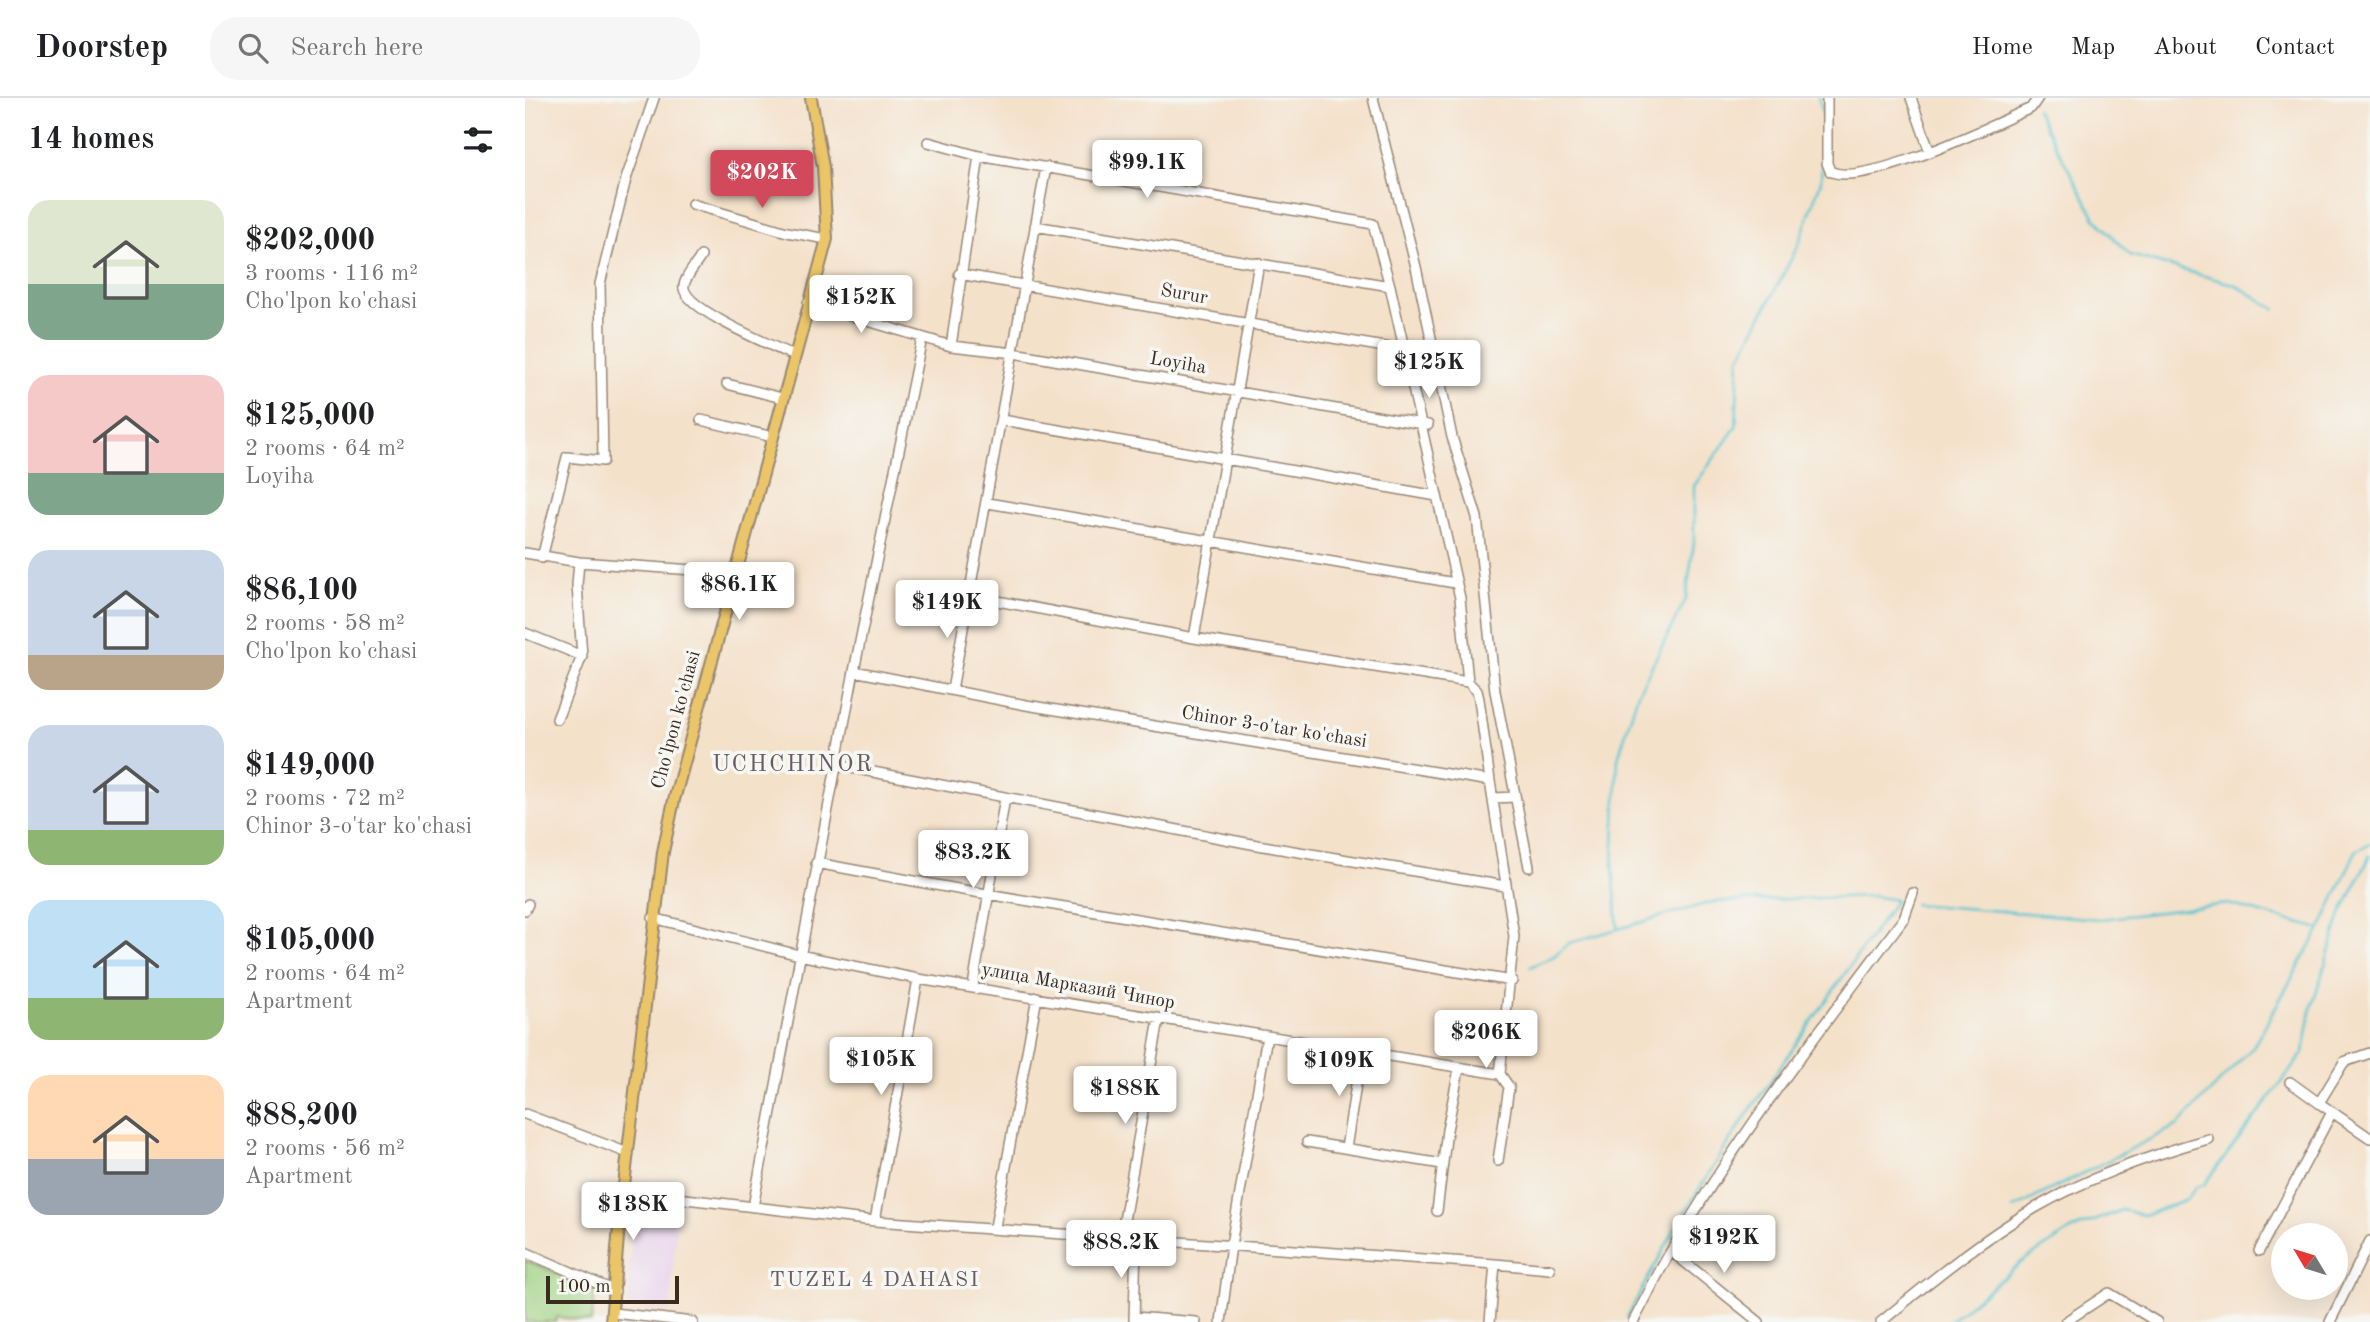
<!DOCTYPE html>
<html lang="en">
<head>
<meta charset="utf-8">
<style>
	body { margin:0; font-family:"Old Standard TT",serif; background:#f6f6f6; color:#202124; height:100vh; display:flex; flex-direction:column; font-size:26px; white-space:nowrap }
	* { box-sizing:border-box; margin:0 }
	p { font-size:23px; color:#757577 }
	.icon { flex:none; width:38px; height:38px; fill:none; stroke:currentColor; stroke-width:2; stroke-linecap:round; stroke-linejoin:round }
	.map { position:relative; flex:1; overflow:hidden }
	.panel { display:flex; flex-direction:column; background:#fff; width:525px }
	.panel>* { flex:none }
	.needle { width:46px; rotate:308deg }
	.tools { position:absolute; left:1746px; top:1125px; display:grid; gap:14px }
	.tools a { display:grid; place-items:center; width:77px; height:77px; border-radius:50%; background:#fff; box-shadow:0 7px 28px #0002; font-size:35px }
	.scale { position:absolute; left:21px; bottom:18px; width:133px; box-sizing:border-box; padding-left:7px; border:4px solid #3b2a1e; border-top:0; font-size:19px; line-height:24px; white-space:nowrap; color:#3b2a1e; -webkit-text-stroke:5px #f6f6f2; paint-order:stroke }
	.price { position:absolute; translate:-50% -60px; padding:0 16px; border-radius:7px; background:#fff; color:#222; font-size:23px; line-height:46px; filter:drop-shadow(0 2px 4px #0008) }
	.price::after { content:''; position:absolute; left:50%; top:42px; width:21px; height:16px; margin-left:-10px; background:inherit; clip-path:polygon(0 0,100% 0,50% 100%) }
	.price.current { background:#d1495b; color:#fff }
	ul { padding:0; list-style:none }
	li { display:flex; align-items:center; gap:21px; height:175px; padding:0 28px }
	li span { display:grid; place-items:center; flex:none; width:196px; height:140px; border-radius:21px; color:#555 }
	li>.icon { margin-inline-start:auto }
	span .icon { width:84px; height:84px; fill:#fffc; stroke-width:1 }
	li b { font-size:30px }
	h2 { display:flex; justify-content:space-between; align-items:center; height:84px; padding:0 28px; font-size:30px }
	header { display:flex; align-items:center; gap:42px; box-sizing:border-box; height:98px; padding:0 35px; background:#fff; border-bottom:2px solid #e0e0e0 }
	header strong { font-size:33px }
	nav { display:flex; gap:38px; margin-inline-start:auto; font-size:24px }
	.search { width:490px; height:63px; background:#f6f6f6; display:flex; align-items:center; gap:18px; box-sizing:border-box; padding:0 24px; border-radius:28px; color:#757577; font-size:26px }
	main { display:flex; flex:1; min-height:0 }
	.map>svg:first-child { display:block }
	.built { fill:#e9d2ed }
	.green { fill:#9ed181; stroke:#6c7e50; stroke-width:2 }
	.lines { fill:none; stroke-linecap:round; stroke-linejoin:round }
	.stream { stroke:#58c4d0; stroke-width:2.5 }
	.minor-casing { stroke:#988674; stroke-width:12 }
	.major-casing { stroke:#988674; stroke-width:14 }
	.minor { stroke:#fff; stroke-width:9 }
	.major { stroke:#ebc669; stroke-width:10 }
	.labels { text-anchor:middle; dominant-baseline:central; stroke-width:7; stroke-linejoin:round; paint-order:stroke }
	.street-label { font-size:19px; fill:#3b2a1e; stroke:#f6f6f2 }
	.neighbourhood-label { font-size:21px; letter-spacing:2px; fill:#695a63; stroke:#f6f6f2 }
	.quarter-label { font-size:23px; letter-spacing:2px; fill:#695a63; stroke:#f6f6f2 }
</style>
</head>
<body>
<header>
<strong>Doorstep</strong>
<div class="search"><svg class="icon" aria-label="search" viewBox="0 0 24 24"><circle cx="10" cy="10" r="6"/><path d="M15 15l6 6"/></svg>Search here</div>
<nav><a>Home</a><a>Map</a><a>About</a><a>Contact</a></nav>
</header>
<main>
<section class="panel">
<h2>14 homes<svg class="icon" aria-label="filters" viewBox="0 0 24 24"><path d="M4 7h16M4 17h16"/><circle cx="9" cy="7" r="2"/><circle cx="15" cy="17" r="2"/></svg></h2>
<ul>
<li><span style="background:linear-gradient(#dfe7d0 60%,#7fa58c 0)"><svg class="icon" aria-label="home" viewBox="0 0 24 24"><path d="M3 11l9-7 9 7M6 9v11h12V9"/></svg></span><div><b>$202,000</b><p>3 rooms · 116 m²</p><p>Cho'lpon ko'chasi</p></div></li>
<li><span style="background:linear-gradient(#f6c9c9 70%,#7fa58c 0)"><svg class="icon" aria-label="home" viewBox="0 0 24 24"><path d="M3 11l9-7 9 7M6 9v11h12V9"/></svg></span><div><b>$125,000</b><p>2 rooms · 64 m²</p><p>Loyiha</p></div></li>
<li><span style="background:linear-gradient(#c9d6e8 75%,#b9a48a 0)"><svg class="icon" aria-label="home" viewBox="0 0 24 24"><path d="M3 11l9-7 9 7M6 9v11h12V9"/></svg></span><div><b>$86,100</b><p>2 rooms · 58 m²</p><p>Cho'lpon ko'chasi</p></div></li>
<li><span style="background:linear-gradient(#c9d6e8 75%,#8fb573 0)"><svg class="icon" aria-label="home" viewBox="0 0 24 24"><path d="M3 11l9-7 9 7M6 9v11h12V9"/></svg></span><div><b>$149,000</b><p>2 rooms · 72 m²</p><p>Chinor 3-o'tar ko'chasi</p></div></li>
<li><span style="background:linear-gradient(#bfe0f5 70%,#8fb573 0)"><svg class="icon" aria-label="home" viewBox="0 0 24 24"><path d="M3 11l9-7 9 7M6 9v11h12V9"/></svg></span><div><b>$105,000</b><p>2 rooms · 64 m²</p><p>Apartment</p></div></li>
<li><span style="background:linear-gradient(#ffd9b3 60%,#9aa5b1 0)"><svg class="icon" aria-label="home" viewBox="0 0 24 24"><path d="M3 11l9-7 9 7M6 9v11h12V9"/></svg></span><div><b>$88,200</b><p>2 rooms · 56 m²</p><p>Apartment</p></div></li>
</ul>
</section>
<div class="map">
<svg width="1845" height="1224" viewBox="0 0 1845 1224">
	<rect width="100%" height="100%" fill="#f6f6f2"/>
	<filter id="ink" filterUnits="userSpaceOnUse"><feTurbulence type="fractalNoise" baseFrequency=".0143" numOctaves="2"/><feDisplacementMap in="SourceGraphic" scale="14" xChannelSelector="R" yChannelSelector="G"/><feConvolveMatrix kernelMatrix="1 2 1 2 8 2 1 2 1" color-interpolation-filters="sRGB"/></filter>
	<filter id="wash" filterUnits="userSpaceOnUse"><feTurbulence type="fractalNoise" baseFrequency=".00686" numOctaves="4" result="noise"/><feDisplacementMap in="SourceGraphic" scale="28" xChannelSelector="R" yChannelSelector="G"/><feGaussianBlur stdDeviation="1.57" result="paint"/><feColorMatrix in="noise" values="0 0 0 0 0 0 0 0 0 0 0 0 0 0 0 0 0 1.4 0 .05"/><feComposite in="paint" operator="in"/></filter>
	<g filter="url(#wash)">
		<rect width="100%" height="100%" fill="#f4e1ca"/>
		<!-- built -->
		<path class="built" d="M 108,1115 L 152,1118 L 145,1213 L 103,1208 Z"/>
		<!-- green -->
		<path class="green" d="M 0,1162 L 71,1191 L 66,1224 L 32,1219 L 31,1224 L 0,1224 Z"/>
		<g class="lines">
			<!-- stream -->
			<path class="stream" d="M 1504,0 L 1506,2
				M 1511,11 L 1570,120 L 1605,157 L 1711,187 L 1750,211
				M 1389,806 L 1575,821 L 1703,806 L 1795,831 L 1831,753 L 1845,745
				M 1093,831 L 1088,768 L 1093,660 L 1113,595 L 1161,501 L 1169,445 L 1169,388 L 1211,329 L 1214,261 L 1273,148 L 1296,83 L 1298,16 L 1294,0
				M 1005,869 L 1029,858 L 1044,845 L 1187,804 L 1348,798 L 1371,802 L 1219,1021 L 1157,1118 L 1102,1219
				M 1488,1111 L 1653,1027 L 1728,949 L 1795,831
				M 1424,1224 L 1498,1163 L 1546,1132 L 1597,1112 L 1618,1117 L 1626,1115 L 1662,1101 L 1671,1089 L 1679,1087 L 1779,954 L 1786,912 L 1816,816 L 1845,758"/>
		</g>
	</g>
	<g filter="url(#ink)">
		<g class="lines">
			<defs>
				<path id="minor" d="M 848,0 L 891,169 L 927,339 L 952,419 L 970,593 L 1004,769
					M 1302,0 L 1302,65 L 1305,73 C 1338,91 1470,26 1506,10 L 1513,0
					M 1386,0 L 1405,54
					M 403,44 L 454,58 L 848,126 L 865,188 L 935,500 L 943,584
					M 167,106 L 262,134 L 302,141
					M 510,128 L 865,188
					M 176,158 C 172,166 157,182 159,191 C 165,214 247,247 269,258
					M 434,176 L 877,252
					M 283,205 L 426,248 L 489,255 L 903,327
					M 426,248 L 454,58
					M 202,286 L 257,300
					M 176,322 L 248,339
					M 477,322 L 912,398
					M 463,405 L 930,485
					M 0,455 L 54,464 L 211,475
					M 17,460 L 42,359 L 78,363 L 75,186 L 101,81 L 129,0
					M 446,498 L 669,540 L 943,584 L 952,593 L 954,601 L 965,683
					M 0,535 L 57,558
					M 669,540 L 734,165
					M 329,573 L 501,607 L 965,683 L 989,838 L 975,976 L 984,989 L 973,1063
					M 427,592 L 521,69
					M 32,621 L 57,558 L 52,487 L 54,464
					M 311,667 L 732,747 L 980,788
					M 968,700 L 990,699
					M 291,765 L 438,792 L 987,883
					M 0,812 L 3,806
					M 128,820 L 274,857 L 393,881 L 975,976
					M 448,888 L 480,700
					M 1845,955 L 1819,964 L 1794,1005 L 1845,1040
					M 1765,984 L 1794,1005
					M 0,1016 L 103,1055
					M 782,1044 L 917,1066
					M 821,1050 L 836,955
					M 100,1094 L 350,1123 L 970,1166 L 965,1224
					M 228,1109 L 329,573 L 397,240
					M 912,1113 L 922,1032 L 934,971
					M 350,1123 L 393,881
					M 470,1129 L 512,899
					M 596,1140 L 634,921
					M 1146,1153 L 1234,1224
					M 1734,1153 L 1807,1014
					M 0,1154 L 90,1193
					M 970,1166 L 1025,1171
					M 88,1215 L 168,1224
					M 610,1219 L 671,1224
					M 609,1224 L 611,1141
					M 696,1224 L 706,1147 L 742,938
					M 1108,1224 C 1121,1201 1132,1176 1146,1153 C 1214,1036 1298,928 1379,820 L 1388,795
					M 1356,1224 C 1404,1184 1456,1142 1510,1110 C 1564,1079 1623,1058 1683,1041
					M 1540,1224 L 1584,1195 L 1632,1224
					M 1805,1224 L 1845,1143"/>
				<path id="major" d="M 86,1224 L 93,1139 L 138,754 L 149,702 L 302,141 L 298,69 L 286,0"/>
			</defs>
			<!-- minor casing -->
			<use href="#minor" class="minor-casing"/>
			<!-- major casing -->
			<use href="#major" class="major-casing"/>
			<!-- minor -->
			<use href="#minor" class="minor"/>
			<!-- major -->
			<use href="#major" class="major"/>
		</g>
	</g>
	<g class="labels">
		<!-- street labels -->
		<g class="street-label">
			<text transform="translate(659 197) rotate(10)">Surur</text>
			<text transform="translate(653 266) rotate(10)">Loyiha</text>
			<text transform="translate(152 622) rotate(-75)">Cho'lpon ko'chasi</text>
			<text transform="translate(749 630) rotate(9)">Chinor 3-o'tar ko'chasi</text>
			<text transform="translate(553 889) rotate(10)">улица Марказий Чинор</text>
		</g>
		<!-- neighbourhood labels -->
		<g class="neighbourhood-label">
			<text x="350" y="1182">TUZEL 4 DAHASI</text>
		</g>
		<!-- quarter labels -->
		<g class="quarter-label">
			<text x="268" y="666">UCHCHINOR</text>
		</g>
	</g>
</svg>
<div class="tools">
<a><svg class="needle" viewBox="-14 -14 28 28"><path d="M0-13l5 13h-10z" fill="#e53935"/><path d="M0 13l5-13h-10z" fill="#757577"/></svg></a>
</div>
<div class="scale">100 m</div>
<b class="price" style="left:622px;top:102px">$99.1K</b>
<b class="price current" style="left:237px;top:112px">$202K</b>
<b class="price" style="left:336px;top:237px">$152K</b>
<b class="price" style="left:904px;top:302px">$125K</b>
<b class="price" style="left:214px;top:524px">$86.1K</b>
<b class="price" style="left:422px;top:542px">$149K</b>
<b class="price" style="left:448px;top:792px">$83.2K</b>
<b class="price" style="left:961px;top:972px">$206K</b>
<b class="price" style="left:356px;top:999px">$105K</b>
<b class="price" style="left:814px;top:1000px">$109K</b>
<b class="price" style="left:600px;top:1028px">$188K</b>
<b class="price" style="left:108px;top:1144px">$138K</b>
<b class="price" style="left:1199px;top:1177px">$192K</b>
<b class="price" style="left:596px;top:1182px">$88.2K</b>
</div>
</main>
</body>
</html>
